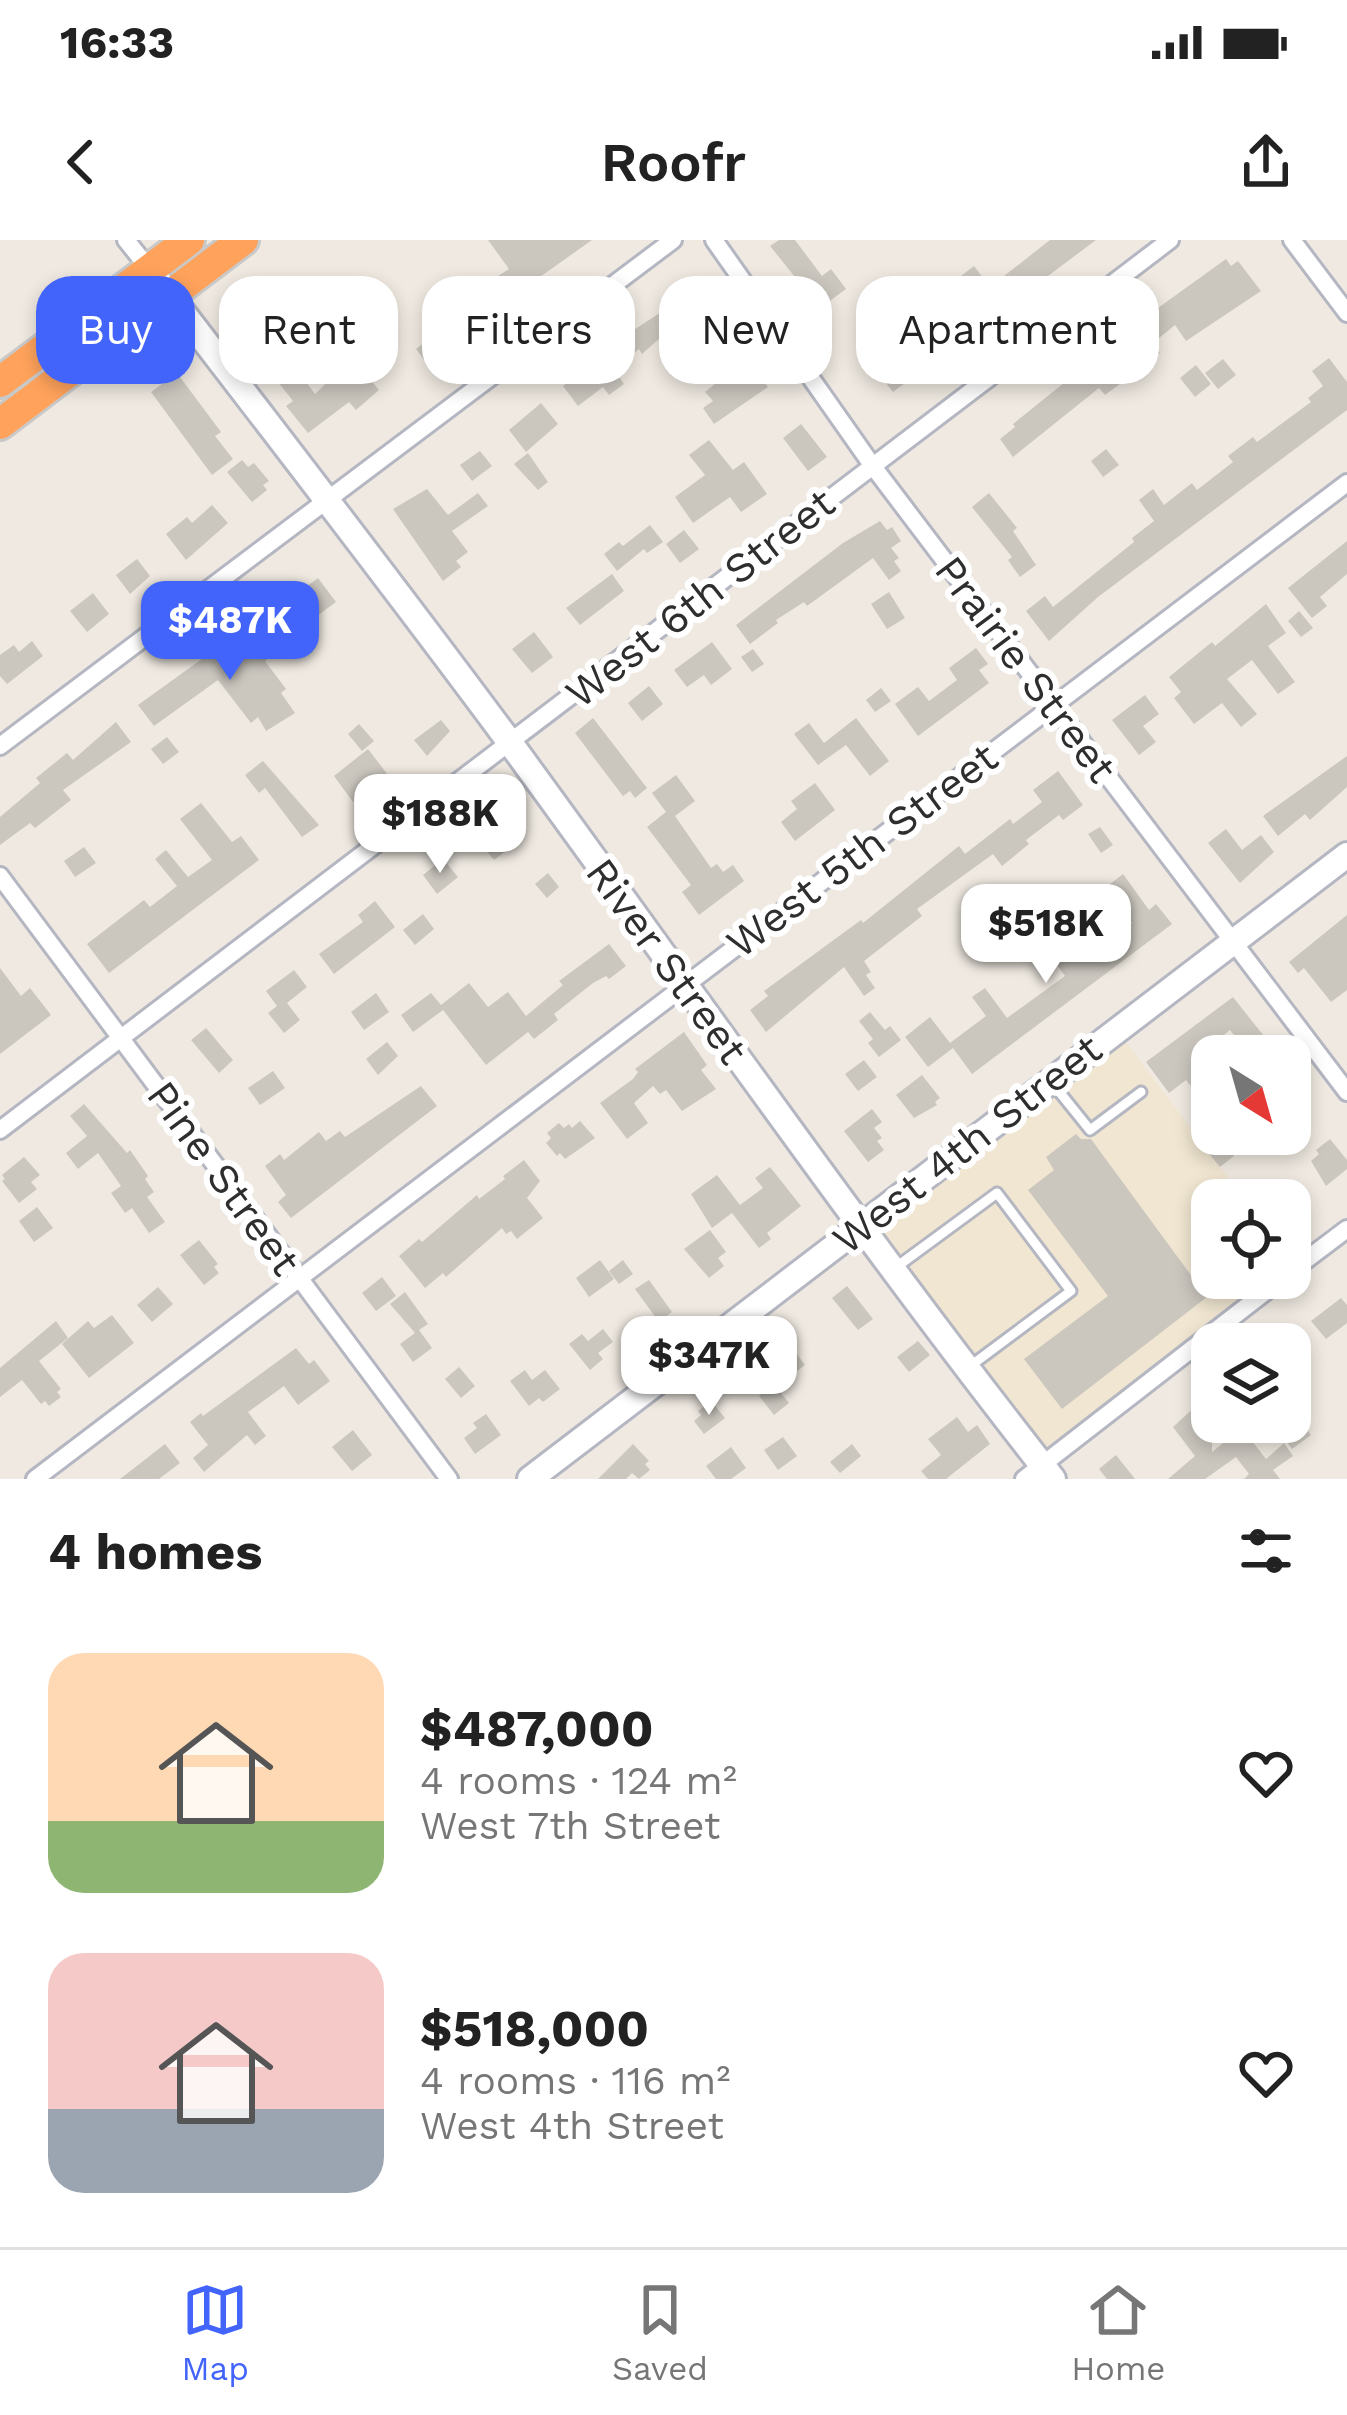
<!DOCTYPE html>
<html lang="en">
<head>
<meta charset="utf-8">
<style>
	body { margin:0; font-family:"Work Sans",sans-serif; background:#f6f6f6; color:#222; height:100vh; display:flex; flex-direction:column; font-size:45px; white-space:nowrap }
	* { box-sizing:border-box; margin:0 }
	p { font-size:39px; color:#767676 }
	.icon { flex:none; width:66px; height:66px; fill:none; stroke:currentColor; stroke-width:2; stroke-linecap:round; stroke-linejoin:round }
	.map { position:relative; height:1239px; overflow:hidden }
	.panel { display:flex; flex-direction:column; background:#fff; flex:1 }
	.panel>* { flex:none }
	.hud { position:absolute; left:36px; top:36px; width:1275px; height:108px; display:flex; gap:24px }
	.needle { width:78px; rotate:143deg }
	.buttons { position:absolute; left:1191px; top:795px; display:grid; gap:24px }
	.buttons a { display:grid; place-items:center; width:120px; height:120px; border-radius:24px; background:#fff; box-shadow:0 6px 18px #0003; font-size:60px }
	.price { position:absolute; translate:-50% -102px; padding:0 27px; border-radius:24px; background:#fff; color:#222; font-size:39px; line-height:78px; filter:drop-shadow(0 3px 6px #0008) }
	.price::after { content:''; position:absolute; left:50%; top:72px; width:36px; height:27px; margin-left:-18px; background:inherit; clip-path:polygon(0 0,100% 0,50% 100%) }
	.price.selected { background:#4264fb; color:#fff }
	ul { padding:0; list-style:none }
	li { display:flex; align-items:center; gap:36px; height:300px; padding:0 48px }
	li span { display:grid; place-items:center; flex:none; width:336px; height:240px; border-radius:36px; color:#555 }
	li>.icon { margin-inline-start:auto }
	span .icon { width:144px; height:144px; fill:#fffc; stroke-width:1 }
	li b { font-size:51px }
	h2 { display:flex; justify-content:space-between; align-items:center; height:144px; padding:0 48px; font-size:51px }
	.pill { padding:0 42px; border-radius:36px; background:#fff; box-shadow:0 6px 18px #0003; font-size:42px; line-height:108px }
	.pill.selected { background:#4264fb; color:#fff }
	.status { display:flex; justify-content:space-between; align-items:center; height:84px; padding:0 60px; background:#fff; direction:ltr }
	.status svg { height:33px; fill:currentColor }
	header { display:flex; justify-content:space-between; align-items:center; height:156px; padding:0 48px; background:#fff; font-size:54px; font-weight:600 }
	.tab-bar { display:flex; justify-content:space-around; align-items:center; height:168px; border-top:3px solid #e0e0e0; background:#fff; font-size:33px; color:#767676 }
	.tab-bar a { display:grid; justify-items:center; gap:6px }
	.tab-bar .selected { color:#4264fb }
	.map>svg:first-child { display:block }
	.education { fill:#f0e6d1 }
	.building { fill:#cbc7bf }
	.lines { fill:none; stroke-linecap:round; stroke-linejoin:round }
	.lane-casing { stroke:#b4b7c1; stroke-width:15 }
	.street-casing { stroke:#b4b7c1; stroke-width:22 }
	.secondary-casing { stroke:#b4b7c1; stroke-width:30 }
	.highway-casing { stroke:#c9c9c9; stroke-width:36 }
	.lane { stroke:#fff; stroke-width:9 }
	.street { stroke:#fff; stroke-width:16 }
	.secondary { stroke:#fff; stroke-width:24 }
	.highway { stroke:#ffa35c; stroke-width:30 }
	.labels { text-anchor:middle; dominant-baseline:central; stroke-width:12; stroke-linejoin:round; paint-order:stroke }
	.street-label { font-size:42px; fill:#2e2e2e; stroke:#fff }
</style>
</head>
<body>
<div class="status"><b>16:33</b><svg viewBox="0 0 49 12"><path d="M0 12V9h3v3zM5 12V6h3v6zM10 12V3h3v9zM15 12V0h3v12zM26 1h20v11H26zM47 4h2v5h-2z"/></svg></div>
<header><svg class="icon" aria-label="back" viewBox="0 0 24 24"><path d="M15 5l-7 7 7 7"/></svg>Roofr<svg class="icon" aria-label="share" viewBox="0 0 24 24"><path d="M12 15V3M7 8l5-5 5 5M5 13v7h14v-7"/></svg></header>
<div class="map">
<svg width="1347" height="1239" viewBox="0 0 1347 1239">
	<rect width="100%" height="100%" fill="#efe9e1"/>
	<!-- education -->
	<path class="education" d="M 1116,789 L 1245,960 L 1212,960 L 1212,1038 L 1283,1038 L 1042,1225 L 863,985 Z"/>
	<!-- building -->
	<path class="building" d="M 488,0 L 592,0 L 530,44 L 533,48 L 489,87 L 470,66 L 502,41 L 498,36 L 509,29 Z
		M 779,0 L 795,0 L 822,36 L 831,29 L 846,49 L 820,68 L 770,6 Z
		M 1050,0 L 1096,0 L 893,152 L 879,134 L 903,116 L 879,85 L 896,72 L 919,102 L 968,63 L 953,42 L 974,26 L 990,47 Z
		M 1226,19 L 1231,26 L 1238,21 L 1261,51 L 1186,101 L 1175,85 L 1153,103 L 1160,113 L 1147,124 L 1105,155 L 1099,148 L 1013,217 L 1000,199 L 1015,187 L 1013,184 L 1151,73 Z
		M 692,38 L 700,48 L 704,45 L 719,64 L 714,68 L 730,88 L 713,101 L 697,80 L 692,84 L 685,76 L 642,114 L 639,109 L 634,113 L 623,97 L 675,63 L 669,56 Z
		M 455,53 L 466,67 L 452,78 L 441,64 Z
		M 387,78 L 398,91 L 360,122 L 348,108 Z
		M 437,92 L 450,108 L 428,125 L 416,109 Z
		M 604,115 L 624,144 L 609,155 L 603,147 L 578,166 L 563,146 L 580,134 L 576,129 L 590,118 L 594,122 Z
		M 352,118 L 379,150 L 356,170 L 349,162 L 308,193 L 286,166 L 293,161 L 278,142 L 296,128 L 315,154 Z
		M 1329,118 L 1347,142 L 1347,170 L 1098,357 L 1049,401 L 1026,371 L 1045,356 L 1053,367 L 1134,302 L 1132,298 L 1154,281 L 1139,260 L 1153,249 L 1164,265 L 1192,243 L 1197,250 L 1233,222 L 1228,216 L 1253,197 L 1257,202 L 1311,162 L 1308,158 L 1323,146 L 1312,131 Z
		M 1223,119 L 1236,135 L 1218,149 L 1205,133 Z
		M 1196,125 L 1211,144 L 1195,157 L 1180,138 Z
		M 754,129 L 768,147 L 714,184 L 703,168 L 713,161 L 705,152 L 727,134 L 735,144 Z
		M 177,133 L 221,192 L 215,196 L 233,219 L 212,235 L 151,152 Z
		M 541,163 L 558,184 L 526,212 L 509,190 Z
		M 801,184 L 827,217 L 808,231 L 783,198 Z
		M 709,200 L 733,230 L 744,222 L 767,254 L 741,272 L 730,257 L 693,283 L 675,257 L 705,235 L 689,215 Z
		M 1106,209 L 1119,225 L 1103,237 L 1091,221 Z
		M 480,211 L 492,226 L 472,241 L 460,225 Z
		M 528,213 L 548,242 L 538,250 L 514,224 Z
		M 242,220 L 248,227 L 254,223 L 269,241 L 263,245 L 267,250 L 252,262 L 227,232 Z
		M 427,249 L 448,275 L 478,253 L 488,266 L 452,291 L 468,312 L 456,321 L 461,327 L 443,341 L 393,269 Z
		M 989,253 L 1017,288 L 1013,291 L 1036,325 L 1020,337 L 1008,320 L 1012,317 L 972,267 Z
		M 212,265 L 228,283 L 186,320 L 166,294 L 187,277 L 192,283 Z
		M 880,281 L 887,290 L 892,287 L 901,301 L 891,308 L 899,318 L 894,321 L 901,331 L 889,340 L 873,318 L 807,366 L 804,362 L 776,380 L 778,383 L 750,404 L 736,385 L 843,303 Z
		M 650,285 L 663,302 L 647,313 L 644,309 L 617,331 L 604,314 L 619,302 L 623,306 Z
		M 684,290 L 699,309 L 680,323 L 666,304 Z
		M 1347,301 L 1347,334 L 1320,357 L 1327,366 L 1312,378 L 1288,348 Z
		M 137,319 L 150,336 L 130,354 L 116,335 Z
		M 612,334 L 624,351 L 580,385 L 566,368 Z
		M 318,338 L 336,362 L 309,382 L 291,358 Z
		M 889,352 L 905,378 L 887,389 L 871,364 Z
		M 93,353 L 109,374 L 87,392 L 70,371 Z
		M 1266,364 L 1286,393 L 1268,406 L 1295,442 L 1278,454 L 1252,420 L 1227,439 L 1257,474 L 1241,487 L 1222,463 L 1194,484 L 1174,458 L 1181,452 L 1169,437 L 1212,402 L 1215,406 Z
		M 1299,371 L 1313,388 L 1301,397 L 1288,381 Z
		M 263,385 L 281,409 L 265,421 L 286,449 L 281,453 L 295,473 L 266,491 L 258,477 L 251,483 L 218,440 L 154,486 L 138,465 L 213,411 L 219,419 Z
		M 534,392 L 553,417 L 532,433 L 512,409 Z
		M 32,401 L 43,416 L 7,444 L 0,436 L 0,415 L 14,405 L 19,412 Z
		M 712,402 L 732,429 L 711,445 L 704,435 L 687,447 L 674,430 Z
		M 976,408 L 988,424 L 979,430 L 989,443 L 918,496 L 895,464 L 918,447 L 929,461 L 957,440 L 949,428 Z
		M 753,409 L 764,424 L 752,432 L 741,417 Z
		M 649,446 L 663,464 L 642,481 L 628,463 Z
		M 881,448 L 891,461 L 875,472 L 866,460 Z
		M 1145,455 L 1159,474 L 1143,486 L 1156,502 L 1139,515 L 1112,480 Z
		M 593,478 L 647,548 L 635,558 L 630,551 L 623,556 L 575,493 Z
		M 856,478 L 889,521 L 870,536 L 846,505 L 818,525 L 794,494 L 809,483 L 824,503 Z
		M 441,480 L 450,491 L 427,516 L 414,500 Z
		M 116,482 L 131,502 L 63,550 L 71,560 L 35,588 L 30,583 L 0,605 L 0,577 L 40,543 L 36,538 L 67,513 L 73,520 Z
		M 359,484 L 374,501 L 362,511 L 348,494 Z
		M 167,497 L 179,512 L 163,524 L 151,509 Z
		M 368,509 L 388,535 L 353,562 L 334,536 Z
		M 1347,516 L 1347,547 L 1310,580 L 1305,574 L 1278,596 L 1263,576 Z
		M 263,521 L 319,585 L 302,597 L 265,548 L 259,553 L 245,535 Z
		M 1058,531 L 1083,565 L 1063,580 L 1059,575 L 1026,600 L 1029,604 L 1002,626 L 993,614 L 917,669 L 922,676 L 864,721 L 871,732 L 866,735 L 875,748 L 864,756 L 844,727 L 766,792 L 750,770 L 768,756 L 764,751 L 861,680 L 863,683 L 959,606 L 965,614 L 1010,579 L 1013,584 L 1042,562 L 1033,550 Z
		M 676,535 L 695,561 L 675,576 L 711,628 L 717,624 L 723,632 L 733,625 L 744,641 L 699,675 L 682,652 L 691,645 L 647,587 L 666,572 L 652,553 Z
		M 815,543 L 835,570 L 795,601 L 781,582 L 797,569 L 791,561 Z
		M 201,563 L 232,602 L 241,596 L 259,620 L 109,733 L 87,704 L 144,660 L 150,667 L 177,646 L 155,619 L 166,610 L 188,637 L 212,620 L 180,579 Z
		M 499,577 L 518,602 L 494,620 L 479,602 L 491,592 L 487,586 Z
		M 1100,587 L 1113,605 L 1101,613 L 1088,594 Z
		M 1226,589 L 1242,610 L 1261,595 L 1274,612 L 1240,643 L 1208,603 Z
		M 84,607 L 96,623 L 75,637 L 64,621 Z
		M 443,619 L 458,637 L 437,654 L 423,635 Z
		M 548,633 L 559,647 L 547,658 L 535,644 Z
		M 1123,634 L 1149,670 L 1156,664 L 1172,684 L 972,834 L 953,808 L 928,827 L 905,797 L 930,777 L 950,803 L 986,776 L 972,757 L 985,748 L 1007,778 L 1065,736 L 1044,707 L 1075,683 L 1097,711 L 1128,687 L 1132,683 L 1106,647 Z
		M 375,661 L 395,687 L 334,734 L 319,714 L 363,682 L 358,675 Z
		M 423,674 L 434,689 L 415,705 L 403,690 Z
		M 1347,675 L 1347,750 L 1331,762 L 1304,728 L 1298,733 L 1289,722 Z
		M 609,704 L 626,726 L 609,739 L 606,736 L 593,743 L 554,774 L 558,780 L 534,799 L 528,792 L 486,825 L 443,770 L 413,792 L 401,775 L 431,753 L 441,765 L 469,743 L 488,767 L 508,752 L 526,776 L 563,745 L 559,741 Z
		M 0,728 L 21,756 L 30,748 L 51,775 L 0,814 Z
		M 294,730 L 307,747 L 287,763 L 300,780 L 284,793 L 268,773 L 277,766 L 266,751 Z
		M 376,753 L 389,772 L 364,790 L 351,772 Z
		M 1233,757 L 1267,800 L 1249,814 L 1230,790 L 1212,805 L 1212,850 L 1201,859 L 1186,840 L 1169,853 L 1146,822 Z
		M 870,772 L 885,790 L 890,786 L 901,800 L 879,817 L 868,803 L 873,799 L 859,781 Z
		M 206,788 L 233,820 L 219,833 L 191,800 Z
		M 684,792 L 707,825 L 701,830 L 716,849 L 682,871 L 666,850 L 660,854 L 653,846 L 634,863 L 648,883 L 627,899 L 600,863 L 633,839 L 638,832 L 635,829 Z
		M 387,802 L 398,816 L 378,835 L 366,819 Z
		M 864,820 L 877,837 L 858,851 L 845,834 Z
		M 273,831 L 285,848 L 260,865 L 248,848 Z
		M 922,835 L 940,858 L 935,862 L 937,865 L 914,878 L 896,855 Z
		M 421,846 L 437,866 L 291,978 L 278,962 L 286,955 L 265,926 L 280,914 L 284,920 L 319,892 L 326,901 L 340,891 L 345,897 Z
		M 84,864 L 127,913 L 130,910 L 148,936 L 145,939 L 154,952 L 147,957 L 165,982 L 149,993 L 132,968 L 125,973 L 111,953 L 121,946 L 98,913 L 78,929 L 66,913 L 87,896 L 70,876 Z
		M 872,869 L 882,882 L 874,888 L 882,898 L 877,901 L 884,910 L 868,922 L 844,891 Z
		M 580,881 L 595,898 L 565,919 L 560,913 L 557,916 L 546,903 L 551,898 L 547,893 L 559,883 L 564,888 L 569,884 L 572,888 Z
		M 1076,894 L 1081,899 L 1091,899 L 1207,1057 L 1062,1169 L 1024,1119 L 1108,1056 L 1028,950 L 1054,930 L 1046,917 Z
		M 1220,898 L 1234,916 L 1220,927 L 1206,910 Z
		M 1330,899 L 1347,920 L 1347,929 L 1326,946 L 1311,921 L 1319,914 L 1316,910 Z
		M 24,917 L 40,935 L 31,942 L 37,949 L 19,963 L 2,941 L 5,939 L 2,935 Z
		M 524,920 L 540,941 L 527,958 L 543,978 L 517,999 L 511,991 L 506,994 L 502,988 L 446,1037 L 443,1033 L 425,1048 L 399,1016 L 419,999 L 422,1002 L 477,955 L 479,959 L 505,939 L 503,936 Z
		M 770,927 L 801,966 L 767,993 L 771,999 L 759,1008 L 732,973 L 712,988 L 691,954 L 717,935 L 740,965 L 763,948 L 755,938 Z
		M 37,967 L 53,988 L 34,1002 L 19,981 Z
		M 710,990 L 726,1012 L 718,1018 L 724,1026 L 709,1038 L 684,1009 Z
		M 199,1000 L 218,1024 L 214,1027 L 219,1033 L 204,1045 L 180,1015 Z
		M 600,1020 L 614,1039 L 589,1057 L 576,1038 Z
		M 623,1020 L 633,1034 L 619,1044 L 609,1031 Z
		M 382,1037 L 396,1056 L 376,1071 L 362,1053 Z
		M 649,1040 L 672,1072 L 659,1082 L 635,1049 Z
		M 847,1046 L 873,1079 L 858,1090 L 832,1058 Z
		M 158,1047 L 173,1064 L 152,1082 L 137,1065 Z
		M 405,1052 L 428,1084 L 419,1090 L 432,1108 L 413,1122 L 400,1104 L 415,1093 L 390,1064 Z
		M 1341,1058 L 1347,1065 L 1347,1083 L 1326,1099 L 1311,1081 Z
		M 112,1075 L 134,1103 L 89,1138 L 62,1104 L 88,1081 L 94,1088 Z
		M 56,1081 L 68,1098 L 39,1121 L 61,1149 L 57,1152 L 61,1157 L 49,1166 L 45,1161 L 41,1164 L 22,1140 L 0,1157 L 0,1128 Z
		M 603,1089 L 613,1102 L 598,1113 L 603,1119 L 590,1130 L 569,1104 L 582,1094 L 588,1101 Z
		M 918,1101 L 930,1115 L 909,1132 L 897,1117 Z
		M 790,1105 L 805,1125 L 783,1142 L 770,1126 L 777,1121 L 774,1117 Z
		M 296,1108 L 309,1124 L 314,1120 L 330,1141 L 298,1165 L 284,1146 L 248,1172 L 266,1196 L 255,1205 L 247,1195 L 204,1232 L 193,1218 L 208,1205 L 190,1182 L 201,1173 L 203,1176 Z
		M 459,1127 L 475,1146 L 461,1158 L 445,1139 Z
		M 525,1130 L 532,1140 L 545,1130 L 560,1149 L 543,1162 L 539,1158 L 529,1166 L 510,1141 Z
		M 774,1144 L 789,1163 L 774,1175 L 759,1156 Z
		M 1212,1151 L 1212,1212 L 1242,1188 L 1266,1219 L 1284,1203 L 1293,1216 L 1273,1230 L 1280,1239 L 1244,1239 L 1249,1234 L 1236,1217 L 1205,1239 L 1168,1239 L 1195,1216 L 1173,1187 Z
		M 711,1161 L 725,1178 L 704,1194 L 694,1181 L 701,1175 L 698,1171 Z
		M 1290,1166 L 1311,1195 L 1292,1209 L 1272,1182 L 1290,1182 Z
		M 486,1174 L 501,1195 L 475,1214 L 464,1198 L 477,1188 L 473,1183 Z
		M 957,1177 L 968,1192 L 977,1185 L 990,1204 L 946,1239 L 928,1239 L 921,1231 L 941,1215 L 928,1199 Z
		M 353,1190 L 372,1215 L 352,1231 L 332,1207 Z
		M 783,1197 L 797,1216 L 778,1230 L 764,1210 Z
		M 165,1204 L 180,1223 L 159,1239 L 120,1239 Z
		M 633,1204 L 649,1221 L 645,1224 L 650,1230 L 639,1239 L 632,1233 L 626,1239 L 598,1239 Z
		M 852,1204 L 861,1216 L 840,1233 L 830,1222 Z
		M 731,1207 L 746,1228 L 731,1239 L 716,1239 L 706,1226 Z
		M 1116,1215 L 1135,1239 L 1107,1239 L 1099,1229 Z"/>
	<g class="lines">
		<defs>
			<path id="lane" d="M 1053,844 L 1090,890 L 1141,852
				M 895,1028 L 997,953 L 1071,1051 L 969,1127"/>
			<path id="street" d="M 126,0 L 150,30
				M 714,0 L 872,225 L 1347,852
				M 1292,0 L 1347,73
				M 0,506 L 673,0
				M 0,636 L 449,1239
				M 0,890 L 1170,0
				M 1290,1032 L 1347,989
				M 35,1239 L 1347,243
				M 1024,1239 L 1283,1038"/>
			<path id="secondary" d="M 150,30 C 270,186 391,342 508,500 C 689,747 864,999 1053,1239
				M 530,1239 L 1347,615"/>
			<path id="highway" d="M 0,142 L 189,0
				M 0,184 L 243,0"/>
		</defs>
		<!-- lane casing -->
		<use href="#lane" class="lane-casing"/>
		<!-- street casing -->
		<use href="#street" class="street-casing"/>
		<!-- secondary casing -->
		<use href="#secondary" class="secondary-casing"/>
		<!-- highway casing -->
		<use href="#highway" class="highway-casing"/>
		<!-- lane -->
		<use href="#lane" class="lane"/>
		<!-- street -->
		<use href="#street" class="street"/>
		<!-- secondary -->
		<use href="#secondary" class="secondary"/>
		<!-- highway -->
		<use href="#highway" class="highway"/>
	</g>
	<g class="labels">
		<!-- street labels -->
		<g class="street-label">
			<text transform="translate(700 358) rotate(-38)">West 6th Street</text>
			<text transform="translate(1026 429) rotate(53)">Prairie Street</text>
			<text transform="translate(862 610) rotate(-37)">West 5th Street</text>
			<text transform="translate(667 721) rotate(54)">River Street</text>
			<text transform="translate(967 904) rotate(-38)">West 4th Street</text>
			<text transform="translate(224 938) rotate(54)">Pine Street</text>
		</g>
	</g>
</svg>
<div class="buttons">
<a><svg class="needle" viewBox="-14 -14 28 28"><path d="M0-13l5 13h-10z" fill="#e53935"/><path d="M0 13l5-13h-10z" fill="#767676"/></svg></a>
<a><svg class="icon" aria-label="locate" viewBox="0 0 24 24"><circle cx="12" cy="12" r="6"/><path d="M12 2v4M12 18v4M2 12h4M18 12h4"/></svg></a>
<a><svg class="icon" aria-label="layers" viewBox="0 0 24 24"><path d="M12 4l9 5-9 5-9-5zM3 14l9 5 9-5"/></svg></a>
</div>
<b class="price selected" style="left:230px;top:443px">$487K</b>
<b class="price" style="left:440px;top:636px">$188K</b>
<b class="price" style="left:1046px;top:746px">$518K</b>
<b class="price" style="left:709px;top:1178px">$347K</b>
<div class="hud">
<a class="pill selected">Buy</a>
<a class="pill">Rent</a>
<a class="pill">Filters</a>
<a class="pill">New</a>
<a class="pill">Apartment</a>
</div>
</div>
<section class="panel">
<h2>4 homes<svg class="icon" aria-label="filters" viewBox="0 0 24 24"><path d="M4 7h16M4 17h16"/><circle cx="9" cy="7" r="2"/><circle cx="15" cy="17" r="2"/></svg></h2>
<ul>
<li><span style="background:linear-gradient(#ffd9b3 70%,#8fb573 0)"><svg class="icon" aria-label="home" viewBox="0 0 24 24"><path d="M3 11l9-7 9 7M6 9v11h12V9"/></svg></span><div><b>$487,000</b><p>4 rooms · 124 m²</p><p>West 7th Street</p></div><svg class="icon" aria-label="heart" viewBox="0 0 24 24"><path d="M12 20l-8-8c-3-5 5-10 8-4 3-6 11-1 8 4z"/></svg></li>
<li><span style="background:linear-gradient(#f6c9c9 65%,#9aa5b1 0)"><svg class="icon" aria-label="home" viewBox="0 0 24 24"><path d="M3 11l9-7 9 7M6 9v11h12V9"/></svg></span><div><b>$518,000</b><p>4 rooms · 116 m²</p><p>West 4th Street</p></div><svg class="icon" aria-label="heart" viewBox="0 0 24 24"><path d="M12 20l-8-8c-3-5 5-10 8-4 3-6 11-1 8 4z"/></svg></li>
</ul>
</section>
<nav class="tab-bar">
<a class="selected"><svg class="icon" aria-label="map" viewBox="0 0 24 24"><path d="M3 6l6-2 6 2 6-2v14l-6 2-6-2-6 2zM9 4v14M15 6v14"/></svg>Map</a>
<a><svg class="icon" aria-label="saved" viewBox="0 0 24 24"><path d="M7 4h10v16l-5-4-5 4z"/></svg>Saved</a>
<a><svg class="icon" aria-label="home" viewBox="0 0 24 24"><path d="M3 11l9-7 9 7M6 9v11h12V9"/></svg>Home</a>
</nav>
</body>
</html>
